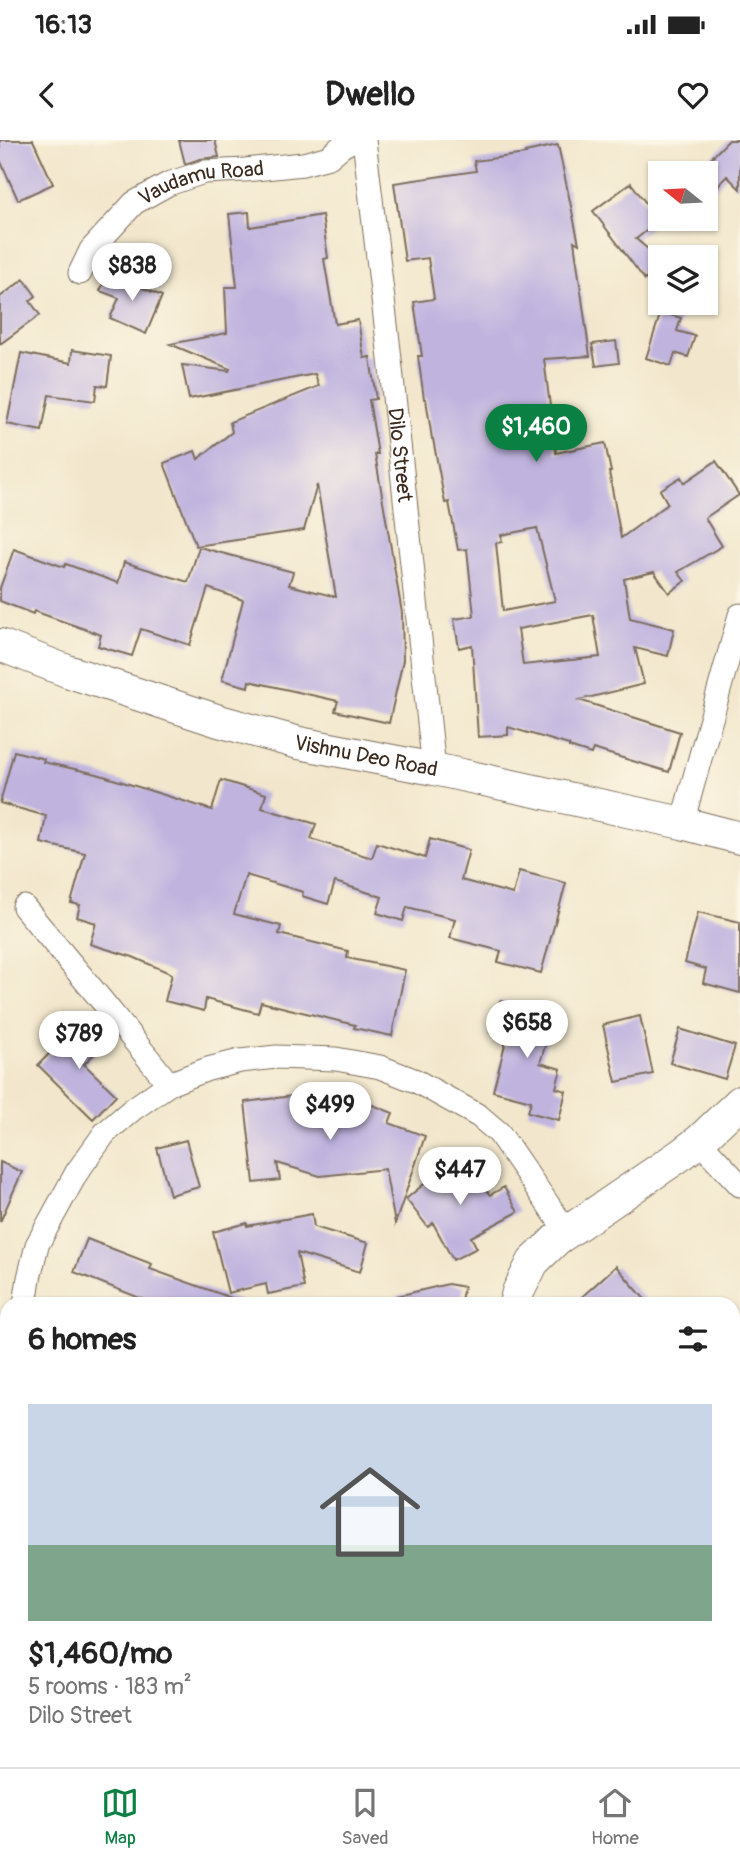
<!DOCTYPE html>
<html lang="en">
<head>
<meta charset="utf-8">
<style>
	body { margin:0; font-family:Pangolin,sans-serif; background:#f2f2f2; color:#222; height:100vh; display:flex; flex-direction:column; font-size:26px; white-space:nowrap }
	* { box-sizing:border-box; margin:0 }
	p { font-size:23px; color:#767676 }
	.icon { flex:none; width:38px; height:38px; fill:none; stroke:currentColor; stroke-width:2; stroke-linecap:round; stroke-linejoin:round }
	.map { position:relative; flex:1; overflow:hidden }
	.details { position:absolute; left:0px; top:1157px; width:740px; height:471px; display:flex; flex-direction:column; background:#fff; border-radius:21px 21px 0 0; box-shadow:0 2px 5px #0004 }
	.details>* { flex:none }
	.needle { width:46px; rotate:288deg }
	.controls { position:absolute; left:648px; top:21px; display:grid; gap:14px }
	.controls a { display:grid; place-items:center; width:70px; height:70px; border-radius:0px; background:#fff; box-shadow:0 2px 5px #0004; font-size:35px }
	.price { position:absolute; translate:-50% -60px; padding:0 16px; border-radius:24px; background:#fff; color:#222; font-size:23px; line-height:46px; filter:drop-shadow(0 2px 4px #0008) }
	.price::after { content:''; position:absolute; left:50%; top:42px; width:21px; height:16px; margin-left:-10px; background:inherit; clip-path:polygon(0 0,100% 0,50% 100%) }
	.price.current { background:#0b8043; color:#fff }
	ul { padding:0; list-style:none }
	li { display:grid; align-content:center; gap:14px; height:371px; padding:0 28px }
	li span { display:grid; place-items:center; height:217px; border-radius:0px; color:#555 }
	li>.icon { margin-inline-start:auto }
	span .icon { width:126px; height:126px; fill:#fffc; stroke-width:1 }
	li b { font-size:30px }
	h2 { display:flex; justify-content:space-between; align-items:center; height:84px; padding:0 28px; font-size:30px }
	.status { display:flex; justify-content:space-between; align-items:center; height:49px; padding:0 35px; background:#fff; direction:ltr }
	.status svg { height:19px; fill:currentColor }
	header { display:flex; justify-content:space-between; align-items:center; height:91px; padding:0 28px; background:#fff; font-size:32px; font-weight:700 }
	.dock { display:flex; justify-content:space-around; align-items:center; height:98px; border-top:2px solid #e0e0e0; background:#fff; font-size:19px; color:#767676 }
	.dock a { display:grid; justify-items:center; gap:4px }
	.dock .current { color:#0b8043 }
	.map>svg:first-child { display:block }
	.building { fill:#c0b4df; fill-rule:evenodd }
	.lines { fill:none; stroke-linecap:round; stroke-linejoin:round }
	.street-casing { stroke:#7b6c5b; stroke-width:25 }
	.secondary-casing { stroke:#7b6c5b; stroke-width:34 }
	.street { stroke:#fff; stroke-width:23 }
	.secondary { stroke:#fff; stroke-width:32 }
	.labels { text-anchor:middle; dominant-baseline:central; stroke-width:7; stroke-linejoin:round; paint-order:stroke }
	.street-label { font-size:21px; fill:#3b2a1e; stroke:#fcf5e5 }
</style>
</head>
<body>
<div class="status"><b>16:13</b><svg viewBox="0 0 49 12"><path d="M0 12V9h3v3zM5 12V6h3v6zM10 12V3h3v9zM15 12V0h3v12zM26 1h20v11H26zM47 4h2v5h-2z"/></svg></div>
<header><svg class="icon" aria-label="back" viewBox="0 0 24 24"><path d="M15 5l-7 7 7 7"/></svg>Dwello<svg class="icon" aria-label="heart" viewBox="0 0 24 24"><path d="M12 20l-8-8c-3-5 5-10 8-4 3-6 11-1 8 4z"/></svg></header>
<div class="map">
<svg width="740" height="1627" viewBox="0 0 740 1627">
	<rect width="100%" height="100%" fill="#fcf5e5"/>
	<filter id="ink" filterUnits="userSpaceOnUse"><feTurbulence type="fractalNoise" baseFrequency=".0143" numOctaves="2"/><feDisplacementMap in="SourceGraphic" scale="14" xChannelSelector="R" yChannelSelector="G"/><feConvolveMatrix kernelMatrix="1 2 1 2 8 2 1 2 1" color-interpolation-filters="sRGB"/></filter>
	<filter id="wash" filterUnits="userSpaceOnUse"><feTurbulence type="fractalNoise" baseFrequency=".00686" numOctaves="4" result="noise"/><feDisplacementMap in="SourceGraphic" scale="28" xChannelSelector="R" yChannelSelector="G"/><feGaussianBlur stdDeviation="1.57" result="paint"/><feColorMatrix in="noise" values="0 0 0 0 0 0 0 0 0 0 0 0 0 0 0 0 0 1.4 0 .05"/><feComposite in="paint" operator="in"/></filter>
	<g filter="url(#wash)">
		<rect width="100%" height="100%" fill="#f2e7cc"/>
		<g id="blocks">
			<!-- building -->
			<path class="building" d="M 0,0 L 33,0 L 53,44 L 18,60 L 0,20 Z
				M 179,0 L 215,0 L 219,17 L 200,19 L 185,24 Z
				M 729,0 L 740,0 L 740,49 L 727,36 L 713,51 L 705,43 L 705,33 L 696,33 Z
				M 558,5 L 579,104 L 574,101 L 590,216 L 544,219 L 556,313 L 605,303 L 611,332 L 609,332 L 621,398 L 668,364 L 660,350 L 681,337 L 684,343 L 716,321 L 739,355 L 705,378 L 722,406 L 678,432 L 685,441 L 669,453 L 654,432 L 624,439 L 630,478 L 674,489 L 668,516 L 635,508 L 644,544 L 579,560 L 680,592 L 669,632 L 593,609 L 591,614 L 569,607 L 569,605 L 508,587 L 508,595 L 478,597 L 472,505 L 459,508 L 454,479 L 474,476 L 467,409 L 458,410 L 449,362 L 445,363 L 433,299 L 432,299 L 426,259 L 424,259 L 418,216 L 422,216 L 414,162 L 434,159 L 428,118 L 405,121 L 394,43 L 476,31 L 474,21 L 526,14 L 525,12 ZM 537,388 L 555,461 L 503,471 L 496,403 L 502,402 L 501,395 ZM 593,475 L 600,517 L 523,525 L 518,489 Z
				M 631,43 L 659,81 L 636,99 L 660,119 L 660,123 L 645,140 L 593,71 Z
				M 249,72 L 250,87 L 322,75 L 328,118 L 324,119 L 335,184 L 358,180 L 364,218 L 370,217 L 376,259 L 369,260 L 378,314 L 375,314 L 402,473 L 403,520 L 389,583 L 335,571 L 338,561 L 249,541 L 248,547 L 222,540 L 243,460 L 208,448 L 190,505 L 141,489 L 132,516 L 98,506 L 101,495 L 34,471 L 33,474 L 0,461 L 0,448 L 14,409 L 64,427 L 66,424 L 118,443 L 124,422 L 188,442 L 199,407 L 293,432 L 289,445 L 336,457 L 317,345 L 304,390 L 196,406 L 164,323 L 195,311 L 198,319 L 232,292 L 230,282 L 319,246 L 315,234 L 189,259 L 182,225 L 229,231 L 230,229 L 170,204 L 227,193 L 225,147 L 237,147 L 229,74 Z
				M 108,133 L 162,156 L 146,194 L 110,178 L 119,158 L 100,151 Z
				M 24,139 L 36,156 L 30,161 L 40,175 L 0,204 L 0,157 Z
				M 661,172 L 681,178 L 677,191 L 695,196 L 688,217 L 675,213 L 671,226 L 646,218 Z
				M 616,201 L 619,223 L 596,226 L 592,204 Z
				M 72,210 L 111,216 L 107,246 L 97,245 L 95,261 L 49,255 L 42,291 L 7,284 L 21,213 L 71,223 Z
				M 14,611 L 44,619 L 43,622 L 97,634 L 212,670 L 221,640 L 266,654 L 262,668 L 316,684 L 311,699 L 372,718 L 377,703 L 425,718 L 430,699 L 469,710 L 461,740 L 513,754 L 519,731 L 566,743 L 541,833 L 498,822 L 501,811 L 450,798 L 455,779 L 407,767 L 403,781 L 377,773 L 382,757 L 335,742 L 328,764 L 302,756 L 303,752 L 246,735 L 234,774 L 281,786 L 279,794 L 348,811 L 347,818 L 405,830 L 392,896 L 354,888 L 355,885 L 261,862 L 258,873 L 206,859 L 204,871 L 165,861 L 172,834 L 133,817 L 90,804 L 96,783 L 77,777 L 80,765 L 71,763 L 85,713 L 41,703 L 46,676 L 0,663 Z
				M 698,772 L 740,782 L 740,853 L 703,843 L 706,829 L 685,823 Z
				M 500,861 L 554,876 L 540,923 L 561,929 L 556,948 L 566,951 L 559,980 L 528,972 L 531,961 L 493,951 L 507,897 L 490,892 Z
				M 640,876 L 653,934 L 616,942 L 603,885 Z
				M 81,882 L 104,904 L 84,924 L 116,955 L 93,979 L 38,925 Z
				M 680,889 L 735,906 L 725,939 L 670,923 Z
				M 300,955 L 355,972 L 360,960 L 393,973 L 389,983 L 425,996 L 395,1084 L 385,1029 L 320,1036 L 277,1023 L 280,1040 L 254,1043 L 245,962 Z
				M 186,1000 L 199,1047 L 170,1055 L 157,1008 Z
				M 458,1016 L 490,1055 L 504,1047 L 518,1072 L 471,1097 L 477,1108 L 453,1120 L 433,1083 L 428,1087 L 406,1059 Z
				M 0,1022 L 22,1032 L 0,1082 Z
				M 312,1074 L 314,1087 L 368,1103 L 360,1132 L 297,1113 L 304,1147 L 268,1154 L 266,1144 L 228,1153 L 213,1092 L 247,1083 L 247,1086 Z
				M 87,1099 L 152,1124 L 150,1129 L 240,1161 L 240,1164 L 155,1164 L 74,1132 Z
				M 616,1126 L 649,1164 L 574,1164 Z
				M 448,1144 L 464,1147 L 460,1164 L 398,1164 L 397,1156 Z"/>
		</g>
	</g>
	<g filter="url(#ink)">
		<use href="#blocks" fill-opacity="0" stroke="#7b6c5b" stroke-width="2"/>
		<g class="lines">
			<defs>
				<g id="street">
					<path id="s1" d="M 364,0 L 389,210 L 434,629"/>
					<path id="s2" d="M 80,133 L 91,110 L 134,63 L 168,44 L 204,32 L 245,30 L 303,24 L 329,17 L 342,6 L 353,0"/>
					<path d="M 682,683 L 740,475"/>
					<path d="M 24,767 L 103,862 L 169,944"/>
					<path d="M 699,1001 L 740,1045"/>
					<path d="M 25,1164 L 29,1138 L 37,1105 L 77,1032 L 105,993 L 133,969 L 169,944 L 208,929 L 240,921 L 276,917 L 336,919 L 380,927 L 416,941 L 479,976 L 499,993 L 567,1092"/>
					<path d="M 733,1547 L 740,1547"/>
					<path d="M 83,1627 L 83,1620"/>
					<path d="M 303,1627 L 304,1620"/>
				</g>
				<g id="secondary">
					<path id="s3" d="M 0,505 L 67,531 L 219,581 L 299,603 L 434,629 L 682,683 L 740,698"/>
					<path d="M 515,1164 L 518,1152 L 533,1122 L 557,1099 L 682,1014 L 699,1001 L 740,962"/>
					<path d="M 614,1620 L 614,1627"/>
				</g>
			</defs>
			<!-- street casing -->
			<use href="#street" class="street-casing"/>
			<!-- secondary casing -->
			<use href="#secondary" class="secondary-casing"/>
			<!-- street -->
			<use href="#street" class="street"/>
			<!-- secondary -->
			<use href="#secondary" class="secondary"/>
		</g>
	</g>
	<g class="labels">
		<!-- street labels -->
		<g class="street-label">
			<text stroke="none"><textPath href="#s2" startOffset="161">Vaudamu Road</textPath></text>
			<text stroke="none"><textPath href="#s1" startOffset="317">Dilo Street</textPath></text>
			<text stroke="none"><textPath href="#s3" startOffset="383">Vishnu Deo Road</textPath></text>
		</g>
	</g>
</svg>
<div class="controls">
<a><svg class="needle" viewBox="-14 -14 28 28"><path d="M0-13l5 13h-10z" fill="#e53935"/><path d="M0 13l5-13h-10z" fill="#767676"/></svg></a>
<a><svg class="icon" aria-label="layers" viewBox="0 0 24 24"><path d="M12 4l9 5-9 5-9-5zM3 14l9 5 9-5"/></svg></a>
</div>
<b class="price" style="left:132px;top:163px">$838</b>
<b class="price current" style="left:536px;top:324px">$1,460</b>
<b class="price" style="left:527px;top:920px">$658</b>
<b class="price" style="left:79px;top:931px">$789</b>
<b class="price" style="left:330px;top:1002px">$499</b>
<b class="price" style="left:460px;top:1067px">$447</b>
<section class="details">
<h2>6 homes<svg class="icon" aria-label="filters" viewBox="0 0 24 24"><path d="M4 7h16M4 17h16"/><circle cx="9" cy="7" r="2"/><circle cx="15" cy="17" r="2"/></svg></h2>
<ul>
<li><span style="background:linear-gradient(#c9d6e8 65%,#7fa58c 0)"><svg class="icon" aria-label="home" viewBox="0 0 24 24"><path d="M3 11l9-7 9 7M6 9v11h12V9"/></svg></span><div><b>$1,460/mo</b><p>5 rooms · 183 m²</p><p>Dilo Street</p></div></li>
</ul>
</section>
</div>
<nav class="dock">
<a class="current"><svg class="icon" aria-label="map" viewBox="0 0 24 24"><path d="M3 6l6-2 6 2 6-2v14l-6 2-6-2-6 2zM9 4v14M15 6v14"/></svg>Map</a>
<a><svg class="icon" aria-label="saved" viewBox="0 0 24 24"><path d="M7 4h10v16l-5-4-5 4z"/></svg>Saved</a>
<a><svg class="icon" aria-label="home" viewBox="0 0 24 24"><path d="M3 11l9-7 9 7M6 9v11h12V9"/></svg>Home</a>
</nav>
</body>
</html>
